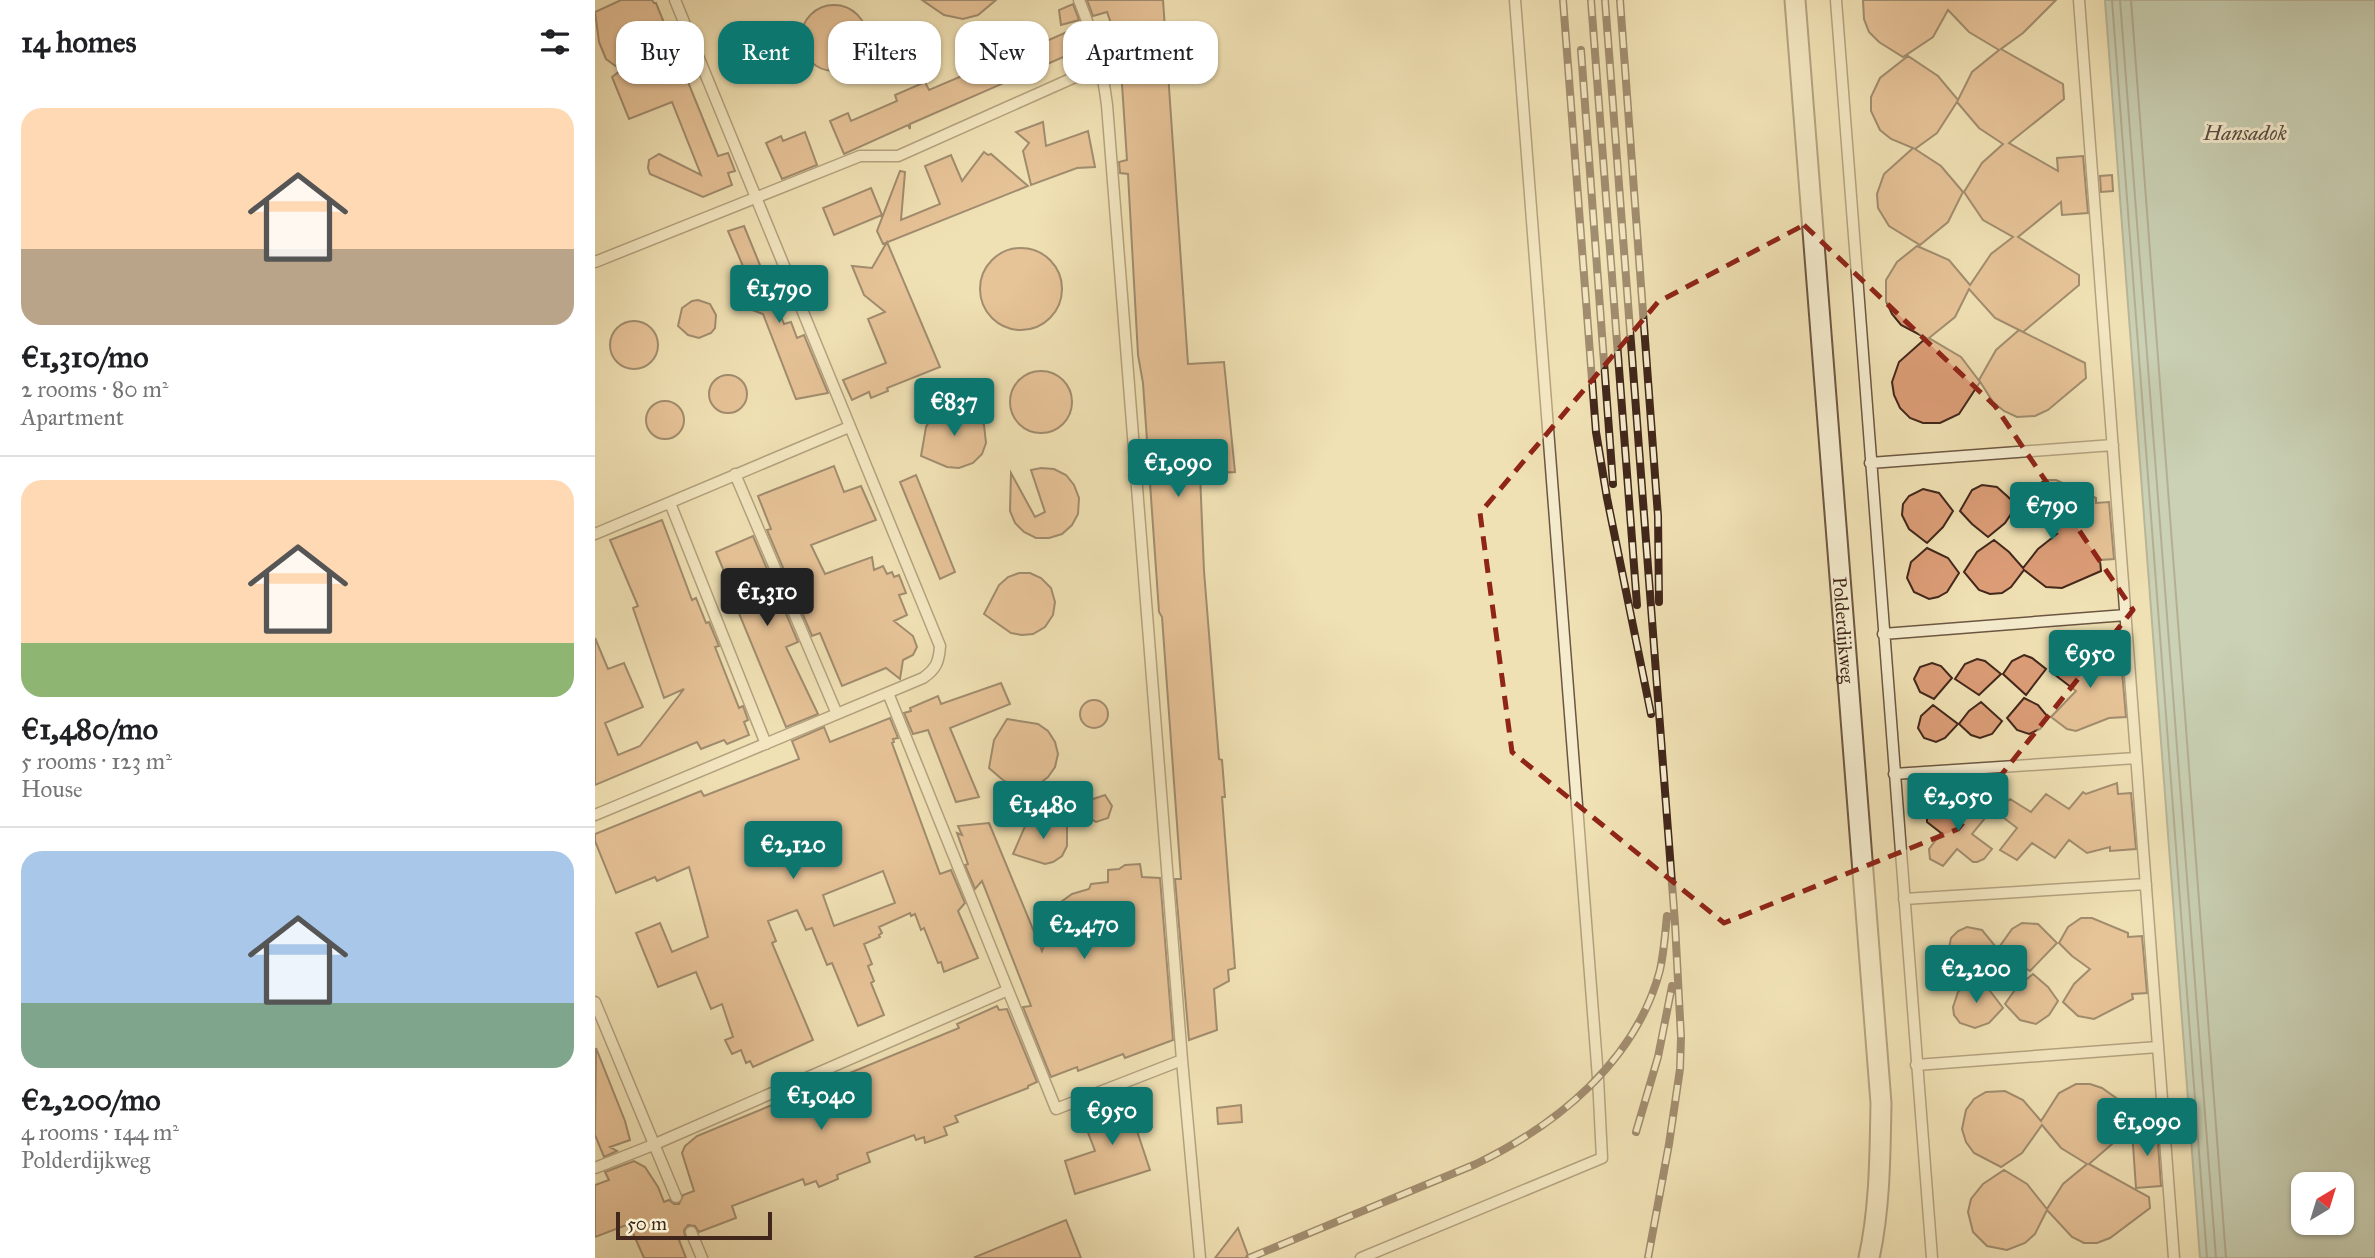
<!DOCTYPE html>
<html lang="en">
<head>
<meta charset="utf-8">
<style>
	body { margin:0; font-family:"IM FELL Great Primer",serif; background:#f6f6f6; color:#202124; height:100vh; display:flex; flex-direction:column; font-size:26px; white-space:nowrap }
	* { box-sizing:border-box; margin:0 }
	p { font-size:23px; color:#757577 }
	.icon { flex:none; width:38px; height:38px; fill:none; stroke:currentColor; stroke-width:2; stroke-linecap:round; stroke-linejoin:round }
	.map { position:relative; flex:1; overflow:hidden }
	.drawer { display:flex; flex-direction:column; background:#fff; width:595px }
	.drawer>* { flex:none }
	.guide { position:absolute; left:21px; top:21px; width:665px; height:63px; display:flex; gap:14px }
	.needle { width:46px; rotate:38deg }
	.buttons { position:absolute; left:1696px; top:1172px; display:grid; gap:14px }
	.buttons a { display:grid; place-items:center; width:63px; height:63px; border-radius:14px; background:#fff; box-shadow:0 2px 5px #0004; font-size:35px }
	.scale { position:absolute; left:21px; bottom:18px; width:156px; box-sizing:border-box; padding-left:7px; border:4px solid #41271b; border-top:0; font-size:19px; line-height:24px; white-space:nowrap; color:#41271b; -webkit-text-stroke:5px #f5ecce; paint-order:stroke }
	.price { position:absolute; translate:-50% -60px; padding:0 16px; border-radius:7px; background:#0f766e; color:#fff; font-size:23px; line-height:46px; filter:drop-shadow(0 2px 4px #0008) }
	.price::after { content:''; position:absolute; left:50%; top:42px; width:21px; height:16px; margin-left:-10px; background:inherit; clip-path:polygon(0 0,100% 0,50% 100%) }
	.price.current { background:#222; color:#fff }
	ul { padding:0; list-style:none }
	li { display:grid; align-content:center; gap:14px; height:371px; padding:0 21px }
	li+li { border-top:2px solid #e0e0e0 }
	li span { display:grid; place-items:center; height:217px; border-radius:21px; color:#555 }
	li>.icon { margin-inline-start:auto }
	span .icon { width:126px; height:126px; fill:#fffc; stroke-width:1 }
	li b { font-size:30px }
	h2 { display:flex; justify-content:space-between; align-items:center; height:84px; padding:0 21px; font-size:30px }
	.tag { padding:0 24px; border-radius:21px; background:#fff; box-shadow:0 2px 5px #0004; font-size:24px; line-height:63px }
	.tag.current { background:#0f766e; color:#fff }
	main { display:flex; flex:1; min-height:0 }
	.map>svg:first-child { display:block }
	.water { fill:#9cbcb5; stroke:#788077; stroke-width:2; fill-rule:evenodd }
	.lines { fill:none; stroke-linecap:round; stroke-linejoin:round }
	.shore { stroke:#6e7268; stroke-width:2 }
	.building { fill:#dc9d77; stroke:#41271b; stroke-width:2; fill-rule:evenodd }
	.service-casing { stroke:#6d5641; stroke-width:13 }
	.minor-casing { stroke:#6d5641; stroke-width:23 }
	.service { stroke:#f5ecce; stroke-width:10 }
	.minor { stroke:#f5ecce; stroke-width:19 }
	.rail-casing { stroke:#41271b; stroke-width:8 }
	.rail { stroke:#f5ecce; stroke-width:5; stroke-dasharray:16; stroke-linecap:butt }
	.marked { fill:none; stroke:#8f2418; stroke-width:5; stroke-dasharray:14 9; stroke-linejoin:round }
	.labels { text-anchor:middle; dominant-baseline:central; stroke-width:6; stroke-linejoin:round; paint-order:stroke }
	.street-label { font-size:19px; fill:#41271b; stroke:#f5ecce }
	.water-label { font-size:21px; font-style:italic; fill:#584c42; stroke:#f5ecce }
</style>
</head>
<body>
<main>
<section class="drawer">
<h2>14 homes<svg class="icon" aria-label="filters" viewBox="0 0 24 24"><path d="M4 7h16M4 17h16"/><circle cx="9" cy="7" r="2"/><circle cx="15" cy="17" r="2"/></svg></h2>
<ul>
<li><span style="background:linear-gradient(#ffd9b3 65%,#b9a48a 0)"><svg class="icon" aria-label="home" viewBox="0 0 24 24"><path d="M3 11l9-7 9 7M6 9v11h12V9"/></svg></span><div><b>€1,310/mo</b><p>2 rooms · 80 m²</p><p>Apartment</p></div></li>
<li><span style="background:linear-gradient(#ffd9b3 75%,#8fb573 0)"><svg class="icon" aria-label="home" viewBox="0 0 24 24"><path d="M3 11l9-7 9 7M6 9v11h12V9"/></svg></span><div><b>€1,480/mo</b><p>5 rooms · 123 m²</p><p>House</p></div></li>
<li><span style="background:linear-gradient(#a9c7e8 70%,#7fa58c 0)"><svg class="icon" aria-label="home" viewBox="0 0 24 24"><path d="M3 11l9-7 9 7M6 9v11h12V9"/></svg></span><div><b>€2,200/mo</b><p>4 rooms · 144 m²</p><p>Polderdijkweg</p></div></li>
</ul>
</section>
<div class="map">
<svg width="1780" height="1258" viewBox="0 0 1780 1258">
	<rect width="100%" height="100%" fill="#f0e1b4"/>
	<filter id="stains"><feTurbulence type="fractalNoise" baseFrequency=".00286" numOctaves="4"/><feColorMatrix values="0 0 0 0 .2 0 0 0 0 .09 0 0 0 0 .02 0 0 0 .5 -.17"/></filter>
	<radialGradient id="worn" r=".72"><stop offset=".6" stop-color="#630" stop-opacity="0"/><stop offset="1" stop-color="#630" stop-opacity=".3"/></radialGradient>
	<!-- water -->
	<path class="water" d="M 1510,0 L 1780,0 L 1780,1258 L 1605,1258 ZM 1708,1185 L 1746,1185 L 1746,1223 L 1708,1223 Z"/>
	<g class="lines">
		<!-- shore -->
		<path class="shore" d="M 1517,0 L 1612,1258
			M 1525,0 L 1621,1258
			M 1536,0 L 1631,1258"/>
	</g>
	<!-- building -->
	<path class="building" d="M 26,0 L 57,0 L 59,3 L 61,3 L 123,156 L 133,153 L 140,171 L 133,173 L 137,185 L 108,197 L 55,174 L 53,168 L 54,160 L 64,154 L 106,175 L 77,102 L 34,119 L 17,77 L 26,70 L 11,59 L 4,42 L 0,12 Z
		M 327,0 L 401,0 L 383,15 L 368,19 L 349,15 Z
		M 492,0 L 568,0 L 593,364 L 629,362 L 640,472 L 605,474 L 609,571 L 624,759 L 627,760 L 630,797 L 627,797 L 640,968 L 633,970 L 634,981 L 619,989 L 622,1030 L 594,1040 L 580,879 L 586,879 L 567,617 L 564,612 L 548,383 L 543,355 L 533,174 L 525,173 L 524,162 L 532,160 L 524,39 L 522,40 L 512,12 L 498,16 Z
		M 1268,0 L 1461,0 L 1428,33 L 1406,49 L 1468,84 L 1469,99 L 1414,143 L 1463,171 L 1462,158 L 1488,156 L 1493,213 L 1467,215 L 1466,202 L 1423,237 L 1484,275 L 1484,285 L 1428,332 L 1400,318 L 1374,289 L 1360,317 L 1334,338 L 1366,357 L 1385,382 L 1364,414 L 1345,423 L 1328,423 L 1315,418 L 1305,408 L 1299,395 L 1297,382 L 1304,362 L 1331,338 L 1306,325 L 1297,314 L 1291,301 L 1291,280 L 1302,262 L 1322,246 L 1354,260 L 1375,285 L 1396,254 L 1418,237 L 1388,220 L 1369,192 L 1387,163 L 1408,144 L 1384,128 L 1362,102 L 1342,133 L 1320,149 L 1346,166 L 1368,192 L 1353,222 L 1325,245 L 1294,226 L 1283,208 L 1282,194 L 1289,174 L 1318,148 L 1296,139 L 1285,130 L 1276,111 L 1276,97 L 1285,78 L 1313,56 L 1343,76 L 1363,100 L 1377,72 L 1404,50 L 1374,32 L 1353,10 L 1338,37 L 1308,57 L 1284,42 L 1274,32 L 1269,19 Z
		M 478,4 L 484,20 L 466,25 L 464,10 Z
		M206 38a33 33 0 1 1 66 0a33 33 0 1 1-66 0Z
		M 481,28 L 492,53 L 478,60 L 475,54 L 315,124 L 315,129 L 313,125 L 249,154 L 235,121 L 253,113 L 256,121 L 302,101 L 300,95 L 330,82 L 334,90 L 374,73 L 370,65 L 410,47 L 415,57 Z
		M 448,122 L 451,146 L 493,131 L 500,167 L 482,168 L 436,185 L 428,151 L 434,143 L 421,132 Z
		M 210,132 L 222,165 L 187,179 L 171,143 L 186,136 L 188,141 Z
		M 389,152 L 393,155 L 396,154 L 433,186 L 288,244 L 282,231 L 305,171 L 310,172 L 306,220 L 345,204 L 330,166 L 356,155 L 367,181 Z
		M 1517,175 L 1518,191 L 1506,192 L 1505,176 Z
		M 276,188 L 287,215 L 239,235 L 228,208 Z
		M 149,226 L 189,324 L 196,322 L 202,338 L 209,335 L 233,393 L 201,399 L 168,314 L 157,310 L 153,302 L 159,292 L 133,231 Z
		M 292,242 L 345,367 L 292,388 L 293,391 L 276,398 L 274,392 L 257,400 L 248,380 L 291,363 L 273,319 L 290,312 L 269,295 L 257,266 L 277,268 Z
		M385 289a41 41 0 1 1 82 0a41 41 0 1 1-82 0Z
		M 103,300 L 115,304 L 121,315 L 120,328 L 116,333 L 104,338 L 93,335 L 83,326 L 87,308 L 97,301 Z
		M15 345a24 24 0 1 1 48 0a24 24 0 1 1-48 0Z
		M 1424,330 L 1490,363 L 1491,378 L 1453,410 L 1440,416 L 1422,417 L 1409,411 L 1398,402 L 1384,380 L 1401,350 Z
		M415 402a31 31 0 1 1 62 0a31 31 0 1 1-62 0Z
		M114 394a19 19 0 1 1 38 0a19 19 0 1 1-38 0Z
		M51 420a19 19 0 1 1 38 0a19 19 0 1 1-38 0Z
		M 366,406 L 377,410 L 389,425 L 391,443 L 387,454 L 378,463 L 364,468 L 352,467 L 326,456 L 331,427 L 337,416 L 347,409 Z
		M 239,466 L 249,492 L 266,486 L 281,520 L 216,545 L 230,574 L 277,557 L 279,570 L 288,566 L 292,574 L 297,572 L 299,577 L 304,575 L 311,593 L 304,595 L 312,615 L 299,621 L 318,636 L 322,647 L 318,655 L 308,660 L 305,679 L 291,668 L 247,686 L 225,633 L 217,636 L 172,530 L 176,529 L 163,496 Z
		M 446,468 L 459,469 L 471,475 L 479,485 L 484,498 L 483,514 L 477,525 L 467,534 L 454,538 L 441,538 L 429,532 L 420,523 L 415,511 L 416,473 L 440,517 L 450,512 L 436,470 Z
		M 321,475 L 360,572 L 345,579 L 305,482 Z
		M 1451,480 L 1461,480 L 1501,498 L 1501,503 L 1514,502 L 1519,559 L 1505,560 L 1506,571 L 1467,588 L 1451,587 L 1429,570 L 1416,587 L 1407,593 L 1395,594 L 1384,590 L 1369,572 L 1382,552 L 1399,540 L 1414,552 L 1428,568 L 1443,549 L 1462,534 L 1441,522 L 1425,506 L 1437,488 Z
		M 1387,485 L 1402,487 L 1422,505 L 1410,523 L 1393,537 L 1377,524 L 1365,511 L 1377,490 Z
		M 1328,489 L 1344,493 L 1358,511 L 1348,527 L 1332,543 L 1314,529 L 1307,515 L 1308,504 L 1314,496 Z
		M 67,520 L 97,600 L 101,598 L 111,623 L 114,622 L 124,646 L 120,647 L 144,708 L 148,706 L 153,720 L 149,722 L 154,735 L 132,744 L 129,740 L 106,749 L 102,742 L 0,785 L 0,638 L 13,669 L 29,663 L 48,707 L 10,723 L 23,755 L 45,746 L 89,689 L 69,698 L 38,608 L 43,606 L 15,540 Z
		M 158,536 L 203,642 L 191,647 L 223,714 L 191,727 L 143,611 L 145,610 L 121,552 Z
		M 1332,548 L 1353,558 L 1364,573 L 1352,592 L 1343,597 L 1334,599 L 1319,592 L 1312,578 L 1316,562 Z
		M 424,573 L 435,573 L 446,578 L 456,588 L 460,602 L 458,615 L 450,627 L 438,634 L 427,635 L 416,633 L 389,614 L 404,585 L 413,577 Z
		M 1476,652 L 1513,659 L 1513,661 L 1526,660 L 1531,717 L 1514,718 L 1481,731 L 1472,729 L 1456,717 L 1481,691 L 1455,671 L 1464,658 Z
		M 1429,655 L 1437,658 L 1451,669 L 1431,695 L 1408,674 L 1417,661 Z
		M 1382,659 L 1390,661 L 1406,674 L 1384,695 L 1360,679 L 1370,664 Z
		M 1337,663 L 1346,666 L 1357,678 L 1339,699 L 1325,692 L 1319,679 L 1325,667 Z
		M 406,683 L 415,704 L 355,728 L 384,797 L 361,802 L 333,730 L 318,734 L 309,713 L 316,711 L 315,708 L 343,696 L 346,704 Z
		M 1429,698 L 1443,705 L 1453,717 L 1445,729 L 1434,734 L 1422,730 L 1412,718 Z
		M485 714a14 14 0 1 1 28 0a14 14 0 1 1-28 0Z
		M 1386,702 L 1407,721 L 1397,734 L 1385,738 L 1376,735 L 1364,724 L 1374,711 Z
		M 1338,705 L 1363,724 L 1350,738 L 1341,742 L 1329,738 L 1323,728 L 1326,716 Z
		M 295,718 L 303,738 L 298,739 L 299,742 L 297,743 L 345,874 L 356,870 L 370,903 L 363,911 L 383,958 L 349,972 L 346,962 L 343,963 L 329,928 L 326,930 L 320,914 L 316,916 L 315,913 L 284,927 L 287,933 L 284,935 L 285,937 L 269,944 L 277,964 L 273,966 L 279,981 L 276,983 L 289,1015 L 263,1026 L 237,963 L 232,965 L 217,928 L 211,930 L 202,910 L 173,921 L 181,941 L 177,943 L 218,1040 L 158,1067 L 155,1061 L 151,1063 L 146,1050 L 137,1054 L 130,1040 L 138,1037 L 127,1004 L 116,1009 L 101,972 L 63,987 L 41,933 L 65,923 L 77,952 L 113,937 L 94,867 L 62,881 L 60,877 L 21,893 L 0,841 L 0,834 L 106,791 L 109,796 L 204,759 L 197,741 L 229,727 L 235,742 ZM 288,871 L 300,903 L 239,926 L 228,895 Z
		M 412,719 L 443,724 L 453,731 L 460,742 L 463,754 L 460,767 L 453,777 L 444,784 L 434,787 L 421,786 L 409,781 L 394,768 L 399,740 Z
		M 1522,783 L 1523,794 L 1536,793 L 1541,849 L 1515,851 L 1515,847 L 1492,853 L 1474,840 L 1460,858 L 1437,843 L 1422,860 L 1405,850 L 1422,828 L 1401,812 L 1415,799 L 1436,812 L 1451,794 L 1474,809 L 1488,792 L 1491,794 Z
		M 510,795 L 517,806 L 513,818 L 501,822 L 488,815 L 489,802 Z
		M 1378,802 L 1383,803 L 1395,812 L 1377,834 L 1397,849 L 1389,859 L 1382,862 L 1378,862 L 1362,849 L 1348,866 L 1335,859 L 1334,849 L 1346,833 L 1332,822 L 1332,811 L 1338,803 L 1361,818 L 1371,805 Z
		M 450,816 L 460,819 L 472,827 L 472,846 L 467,856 L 458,862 L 450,864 L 418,854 L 431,824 L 439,819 Z
		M 394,823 L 447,951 L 466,902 L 477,894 L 494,889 L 496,884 L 513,882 L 513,870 L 524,869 L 530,865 L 545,864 L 547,877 L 565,878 L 578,1040 L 530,1058 L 528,1054 L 483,1071 L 482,1067 L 456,1077 L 428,1007 L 436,1006 L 387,881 L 380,889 L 370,865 L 373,864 L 362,833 L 367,835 L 363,826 Z
		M 1486,918 L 1497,918 L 1533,933 L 1533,937 L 1547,936 L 1552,993 L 1537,994 L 1538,999 L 1499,1019 L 1483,1016 L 1468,1002 L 1479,984 L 1495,969 L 1477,956 L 1464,943 L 1473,927 Z
		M 1427,923 L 1443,924 L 1462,943 L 1435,971 L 1419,961 L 1405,946 L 1417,929 Z
		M 1372,927 L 1387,930 L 1401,947 L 1392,962 L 1378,976 L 1358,962 L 1353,953 L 1356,938 L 1363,931 Z
		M 1438,974 L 1453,987 L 1463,1001 L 1454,1015 L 1441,1024 L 1425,1020 L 1410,1004 L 1422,987 Z
		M 1379,978 L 1395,991 L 1408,1008 L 1394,1023 L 1380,1028 L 1365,1023 L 1359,1015 L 1358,1007 L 1363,992 Z
		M 402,1006 L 404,1010 L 412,1009 L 442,1082 L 433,1086 L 433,1088 L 360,1116 L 363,1122 L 349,1127 L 352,1135 L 330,1143 L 329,1137 L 321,1140 L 319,1135 L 272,1153 L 275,1162 L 242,1175 L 243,1179 L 224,1187 L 221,1181 L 210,1185 L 208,1179 L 137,1206 L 141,1218 L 104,1232 L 100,1226 L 93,1225 L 89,1230 L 90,1237 L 84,1240 L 91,1258 L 49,1258 L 34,1224 L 0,1237 L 0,1185 L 14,1180 L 10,1172 L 39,1161 L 50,1167 L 63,1187 L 69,1202 L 74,1200 L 79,1204 L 84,1204 L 88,1195 L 99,1191 L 87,1153 L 90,1146 L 102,1136 L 364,1028 L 362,1024 Z
		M 1,1048 L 30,1121 L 35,1140 L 15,1147 L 22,1151 L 9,1157 L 0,1135 Z
		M 1481,1084 L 1495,1084 L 1507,1088 L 1548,1117 L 1494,1164 L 1554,1197 L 1555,1208 L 1515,1238 L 1502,1243 L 1489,1243 L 1477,1237 L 1452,1210 L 1440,1234 L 1430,1243 L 1412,1250 L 1392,1246 L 1378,1232 L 1373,1212 L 1376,1199 L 1388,1184 L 1409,1170 L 1432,1184 L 1452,1209 L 1468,1184 L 1492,1164 L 1466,1148 L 1447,1125 L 1427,1153 L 1406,1167 L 1379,1153 L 1371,1142 L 1367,1129 L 1371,1110 L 1379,1099 L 1391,1092 L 1410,1091 L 1428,1100 L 1446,1121 L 1464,1093 Z
		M 547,1098 L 557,1127 L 542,1131 L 555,1170 L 480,1194 L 470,1161 L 500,1151 L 487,1117 Z
		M 646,1105 L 647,1122 L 623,1124 L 622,1108 Z
		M 1562,1129 L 1566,1186 L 1541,1188 L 1537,1131 Z
		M 471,1220 L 486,1258 L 381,1258 L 380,1257 Z
		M 643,1228 L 654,1258 L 620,1258 Z"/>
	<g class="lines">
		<defs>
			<path id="service" d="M 484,0 C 499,37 507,66 512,105 L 587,1060 L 605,1258
				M 1241,0 L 1337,1258
				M 1484,0 L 1579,1258
				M 0,262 L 265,156 L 303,156 L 507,65
				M 1275,463 L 1518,445
				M 140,474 L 242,714
				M 75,503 L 171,744
				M 0,534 L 254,427
				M 1288,634 L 1531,615
				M 293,693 L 461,1109 L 587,1060
				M 1299,774 L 1541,758
				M 0,815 L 328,678 C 341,669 344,662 345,646 L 80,0
				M 1309,899 L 1551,884
				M 0,1002 L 81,1197
				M 1321,1065 L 1563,1047
				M 0,1168 L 58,1145 L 413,990
				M 96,1232 L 107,1258
				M 766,1258 L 1007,1158 L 1003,1078 L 920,0"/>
			<g id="minor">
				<path id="s1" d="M 1200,0 L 1286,1103 C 1285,1155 1285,1208 1274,1258"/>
			</g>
		</defs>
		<!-- service casing -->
		<use href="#service" class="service-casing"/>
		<!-- minor casing -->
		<use href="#minor" class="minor-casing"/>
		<!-- service -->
		<use href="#service" class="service"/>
		<!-- minor -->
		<use href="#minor" class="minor"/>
		<defs>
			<path id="rail" d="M 968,0 L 1001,432 L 1012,498 L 1056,714
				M 996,0 L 1042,605
				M 1010,0 L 1080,923 L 1086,1037 L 1085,1069 L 1074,1144 L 1053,1258
				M 1025,0 L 1063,516 L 1064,602
				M 986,50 L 1018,484
				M 1041,1132 L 1063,1057 L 1077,986
				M 654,1258 L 881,1164 C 962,1125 1041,1061 1065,970 C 1069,952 1070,934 1072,916"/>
		</defs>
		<!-- rail casing -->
		<use href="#rail" class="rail-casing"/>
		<!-- rail -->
		<use href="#rail" class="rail"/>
	</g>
	<!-- marked area -->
	<path d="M0 0H1780V1258H0ZM 1209,225 L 1400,406 L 1538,610 L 1363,829 L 1129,923 L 917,752 L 885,513 L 1063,302 Z" fill="#f0e1b4" fill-opacity=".55" fill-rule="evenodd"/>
	<path class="marked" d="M 1209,225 L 1400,406 L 1538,610 L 1363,829 L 1129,923 L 917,752 L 885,513 L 1063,302 Z"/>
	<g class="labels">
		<!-- street labels -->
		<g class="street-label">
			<text stroke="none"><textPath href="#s1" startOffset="632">Polderdijkweg</textPath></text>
		</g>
		<!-- water labels -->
		<g class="water-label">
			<text x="1650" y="133">Hansadok</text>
		</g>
	</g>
	<rect width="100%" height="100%" filter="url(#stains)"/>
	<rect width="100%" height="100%" fill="url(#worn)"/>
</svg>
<div class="buttons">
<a><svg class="needle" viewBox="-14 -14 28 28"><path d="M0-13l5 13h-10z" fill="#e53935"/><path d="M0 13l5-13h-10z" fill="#757577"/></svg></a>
</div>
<div class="scale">50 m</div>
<b class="price" style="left:184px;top:325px">€1,790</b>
<b class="price" style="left:359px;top:438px">€837</b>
<b class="price" style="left:583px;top:499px">€1,090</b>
<b class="price" style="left:1457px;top:542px">€790</b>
<b class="price current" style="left:172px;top:628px">€1,310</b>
<b class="price" style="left:1495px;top:690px">€950</b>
<b class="price" style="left:1363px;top:833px">€2,050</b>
<b class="price" style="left:448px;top:841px">€1,480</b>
<b class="price" style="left:198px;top:881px">€2,120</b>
<b class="price" style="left:489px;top:961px">€2,470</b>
<b class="price" style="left:1381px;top:1005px">€2,200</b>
<b class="price" style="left:226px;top:1132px">€1,040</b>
<b class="price" style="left:517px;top:1147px">€950</b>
<b class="price" style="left:1552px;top:1158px">€1,090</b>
<div class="guide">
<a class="tag">Buy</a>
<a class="tag current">Rent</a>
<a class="tag">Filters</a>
<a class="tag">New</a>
<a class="tag">Apartment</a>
</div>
</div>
</main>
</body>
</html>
